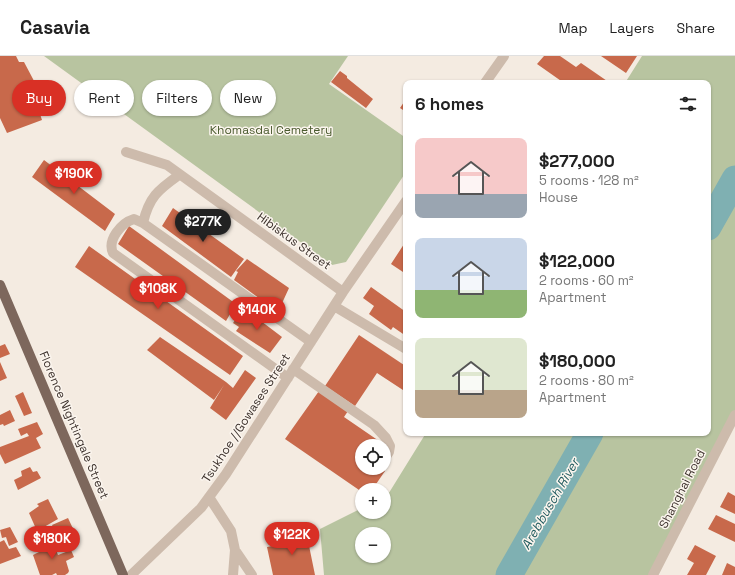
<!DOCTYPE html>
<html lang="en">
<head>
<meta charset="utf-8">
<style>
	body { margin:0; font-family:"Space Grotesk",sans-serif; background:#f6f6f6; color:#222; height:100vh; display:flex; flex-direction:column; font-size:15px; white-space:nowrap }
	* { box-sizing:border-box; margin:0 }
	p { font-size:13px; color:#767676 }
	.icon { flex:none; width:22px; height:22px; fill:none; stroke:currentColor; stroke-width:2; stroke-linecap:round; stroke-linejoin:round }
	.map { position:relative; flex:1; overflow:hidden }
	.drawer { position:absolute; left:403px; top:24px; width:308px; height:356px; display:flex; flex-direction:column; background:#fff; border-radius:8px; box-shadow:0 1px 3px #0004 }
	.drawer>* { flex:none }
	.top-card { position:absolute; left:12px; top:24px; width:331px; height:36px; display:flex; gap:8px }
	.controls { position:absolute; left:355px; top:383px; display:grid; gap:8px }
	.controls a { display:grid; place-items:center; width:36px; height:36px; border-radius:50%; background:#fff; box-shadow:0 1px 3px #0004; font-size:20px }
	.price { position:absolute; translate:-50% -34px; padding:0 9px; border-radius:14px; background:#d93025; color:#fff; font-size:13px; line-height:26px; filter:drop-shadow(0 1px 2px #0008) }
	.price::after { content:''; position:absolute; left:50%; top:24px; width:12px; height:9px; margin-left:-6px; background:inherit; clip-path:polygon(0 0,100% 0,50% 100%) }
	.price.current { background:#222; color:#fff }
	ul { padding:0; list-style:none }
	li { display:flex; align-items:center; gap:12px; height:100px; padding:0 12px }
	li span { display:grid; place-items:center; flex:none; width:112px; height:80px; border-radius:8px; color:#555 }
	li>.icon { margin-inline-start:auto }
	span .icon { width:48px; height:48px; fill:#fffc; stroke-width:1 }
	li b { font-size:17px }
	h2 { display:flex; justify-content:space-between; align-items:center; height:48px; padding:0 12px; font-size:17px }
	.chip { padding:0 14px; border-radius:18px; background:#fff; box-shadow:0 1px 3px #0004; font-size:14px; line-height:36px }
	.chip.current { background:#d93025; color:#fff }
	header { display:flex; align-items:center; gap:24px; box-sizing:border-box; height:56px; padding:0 20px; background:#fff; border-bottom:1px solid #e0e0e0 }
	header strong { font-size:19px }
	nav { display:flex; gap:22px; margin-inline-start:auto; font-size:14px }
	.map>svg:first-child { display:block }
	.green { fill:#b8c4a0; fill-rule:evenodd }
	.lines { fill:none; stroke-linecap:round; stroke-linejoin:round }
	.river { stroke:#7fb0b2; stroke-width:27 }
	.building { fill:#c8694b }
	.minor { stroke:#cdbbac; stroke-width:10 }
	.major { stroke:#7d675c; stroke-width:10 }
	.labels { text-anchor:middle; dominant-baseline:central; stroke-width:3; stroke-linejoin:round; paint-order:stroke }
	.park-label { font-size:12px; fill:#4a5a2e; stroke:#fbf5ee }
	.street-label { font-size:12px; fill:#3b302b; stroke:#fbf5ee }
	.water-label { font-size:13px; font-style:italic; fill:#1f5a5e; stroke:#fbf5ee }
</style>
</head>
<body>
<header>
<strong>Casavia</strong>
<nav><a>Map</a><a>Layers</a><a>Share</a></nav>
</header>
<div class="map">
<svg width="735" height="519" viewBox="0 0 735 519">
	<rect width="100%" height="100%" fill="#f4ebe1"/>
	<!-- green -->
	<path class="green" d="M 44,0 L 348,0 L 329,28 L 406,82 L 406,116 L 346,206 L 332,209 Z
		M 642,0 L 735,0 L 735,359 L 653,519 L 324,519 L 320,473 L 362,452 L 362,456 L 384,456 L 384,441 L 387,440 L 426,377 L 708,377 L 708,27 L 625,27 ZM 362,478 L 384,478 L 384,500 L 362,500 Z"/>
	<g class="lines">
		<!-- river -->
		<path class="river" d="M 708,171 L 735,123
			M 509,519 L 590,377"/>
	</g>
	<!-- building -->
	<path class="building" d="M 0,0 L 16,0 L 19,6 L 24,6 L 42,40 L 35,43 L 42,64 L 7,77 L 0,62 Z
		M 544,0 L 560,0 L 576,11 L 581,7 L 610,27 L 564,27 L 537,8 Z
		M 601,0 L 637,0 L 626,17 Z
		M 340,15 L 347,20 L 347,22 L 373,43 L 366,52 L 331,26 Z
		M 406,43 L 406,56 L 400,52 Z
		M 44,104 L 115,158 L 105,175 L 32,121 Z
		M 173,152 L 244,203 L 231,221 L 162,170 Z
		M 129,170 L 236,248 L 226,265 L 118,188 Z
		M 406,185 L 406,218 L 391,208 Z
		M 89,190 L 243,300 L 230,319 L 75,211 Z
		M 247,203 L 289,232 L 278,256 L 234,224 L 238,216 L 236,215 Z
		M 371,231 L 406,256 L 406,280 L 393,271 L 391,274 L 369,258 L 374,250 L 363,242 Z
		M 244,252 L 282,281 L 270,297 L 236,275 L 239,271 L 233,267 Z
		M 359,279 L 404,309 L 406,306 L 406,336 L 377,317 L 355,350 L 325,330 Z
		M 160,281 L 226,326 L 233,332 L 245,314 L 256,322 L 226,364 L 210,352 L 224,329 L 214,344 L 147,294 Z
		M 5,288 L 10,298 L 0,302 L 0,290 Z
		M 0,306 L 7,322 L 0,325 Z
		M 319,335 L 348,355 L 344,361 L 379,385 L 375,390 L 362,390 L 362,412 L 381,412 L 385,415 L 372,434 L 362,434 L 362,436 L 285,383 Z
		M 23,336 L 32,357 L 24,360 L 15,340 Z
		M 10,354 L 15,365 L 4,370 L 3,368 L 0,369 L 0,359 Z
		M 37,366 L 43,378 L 36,382 L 41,392 L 5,408 L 0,398 L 0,391 L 29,380 L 27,377 L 21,380 L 18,373 Z
		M 30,411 L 33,416 L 37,415 L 41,422 L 18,434 L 14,424 L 22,420 L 21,415 Z
		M 728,436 L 735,440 L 735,458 L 720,451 Z
		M 48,443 L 58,463 L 37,475 L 29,457 L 39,450 L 37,448 Z
		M 716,459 L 735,468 L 735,486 L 708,473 Z
		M 68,462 L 76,479 L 68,484 L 64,475 L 56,478 L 52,469 Z
		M 10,471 L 18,486 L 9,490 L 6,481 L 2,482 L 0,474 Z
		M 306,475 L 315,519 L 273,519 L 267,491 L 278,489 L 276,481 Z
		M 51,482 L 58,499 L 71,494 L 74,501 L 66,505 L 69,515 L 68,517 L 65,519 L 57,519 L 56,517 L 52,519 L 40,519 L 33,499 L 41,495 L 38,490 Z
		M 4,484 L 9,493 L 16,491 L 21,500 L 0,508 L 0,486 Z
		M 695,489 L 716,500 L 706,519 L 687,519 L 694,507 L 687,503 Z
		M 727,507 L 735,511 L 735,519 L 722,519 Z"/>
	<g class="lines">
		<!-- minor -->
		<path class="minor" d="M 485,27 L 504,0
			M 126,96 L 167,109 L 343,236
			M 143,167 C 149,141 158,134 179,119
			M 334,250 L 406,293
			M 293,313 L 374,369 L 386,382 L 390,390 L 389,396 L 387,399
			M 288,322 L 113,197 C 107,184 121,167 134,163 L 143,167 L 311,286
			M 209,441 L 231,475 L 235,494 L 233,519
			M 235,494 L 252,519
			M 131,519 L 201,452 L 226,418 L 343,236 L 406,145
			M 653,519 L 735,359"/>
		<!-- major -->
		<path class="major" d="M 0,229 L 123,519"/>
	</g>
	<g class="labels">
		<!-- park labels -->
		<g class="park-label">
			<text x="271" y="74">Khomasdal Cemetery</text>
		</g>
		<!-- street labels -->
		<g class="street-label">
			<text transform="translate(294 185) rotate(36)">Hibiskus Street</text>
			<text transform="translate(246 362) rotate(-57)">Tsukhoe //Gowases Street</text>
			<text transform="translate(74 369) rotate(67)">Florence Nightingale Street</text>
			<text transform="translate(682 433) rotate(-63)">Shanghai Road</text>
		</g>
		<!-- water labels -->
		<g class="water-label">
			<text transform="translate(550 448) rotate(-60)">Arebbusch River</text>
		</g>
	</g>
</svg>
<div class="controls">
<a><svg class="icon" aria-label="locate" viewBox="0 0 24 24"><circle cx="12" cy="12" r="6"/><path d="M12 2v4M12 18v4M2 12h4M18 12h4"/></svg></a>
<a>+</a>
<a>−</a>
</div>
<b class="price" style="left:74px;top:139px">$190K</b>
<b class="price current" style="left:203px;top:187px">$277K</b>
<b class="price" style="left:158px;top:254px">$108K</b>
<b class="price" style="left:257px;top:275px">$140K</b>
<b class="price" style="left:292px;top:500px">$122K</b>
<b class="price" style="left:52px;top:504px">$180K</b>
<div class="top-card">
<a class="chip current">Buy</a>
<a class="chip">Rent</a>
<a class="chip">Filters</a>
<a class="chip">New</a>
</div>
<section class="drawer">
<h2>6 homes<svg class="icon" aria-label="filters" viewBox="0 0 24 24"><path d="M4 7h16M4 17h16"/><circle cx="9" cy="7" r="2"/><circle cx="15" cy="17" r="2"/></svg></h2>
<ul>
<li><span style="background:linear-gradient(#f6c9c9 70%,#9aa5b1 0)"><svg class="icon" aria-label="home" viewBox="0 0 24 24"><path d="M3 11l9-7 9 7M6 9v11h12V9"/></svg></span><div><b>$277,000</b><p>5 rooms · 128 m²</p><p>House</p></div></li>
<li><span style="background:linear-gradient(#c9d6e8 65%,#8fb573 0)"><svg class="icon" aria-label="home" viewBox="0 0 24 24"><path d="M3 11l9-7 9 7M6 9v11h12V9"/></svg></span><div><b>$122,000</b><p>2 rooms · 60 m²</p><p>Apartment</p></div></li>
<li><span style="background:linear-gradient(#dfe7d0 65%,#b9a48a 0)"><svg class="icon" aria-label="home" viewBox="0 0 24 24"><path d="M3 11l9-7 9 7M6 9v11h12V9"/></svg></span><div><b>$180,000</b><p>2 rooms · 80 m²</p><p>Apartment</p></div></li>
</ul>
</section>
</div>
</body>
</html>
